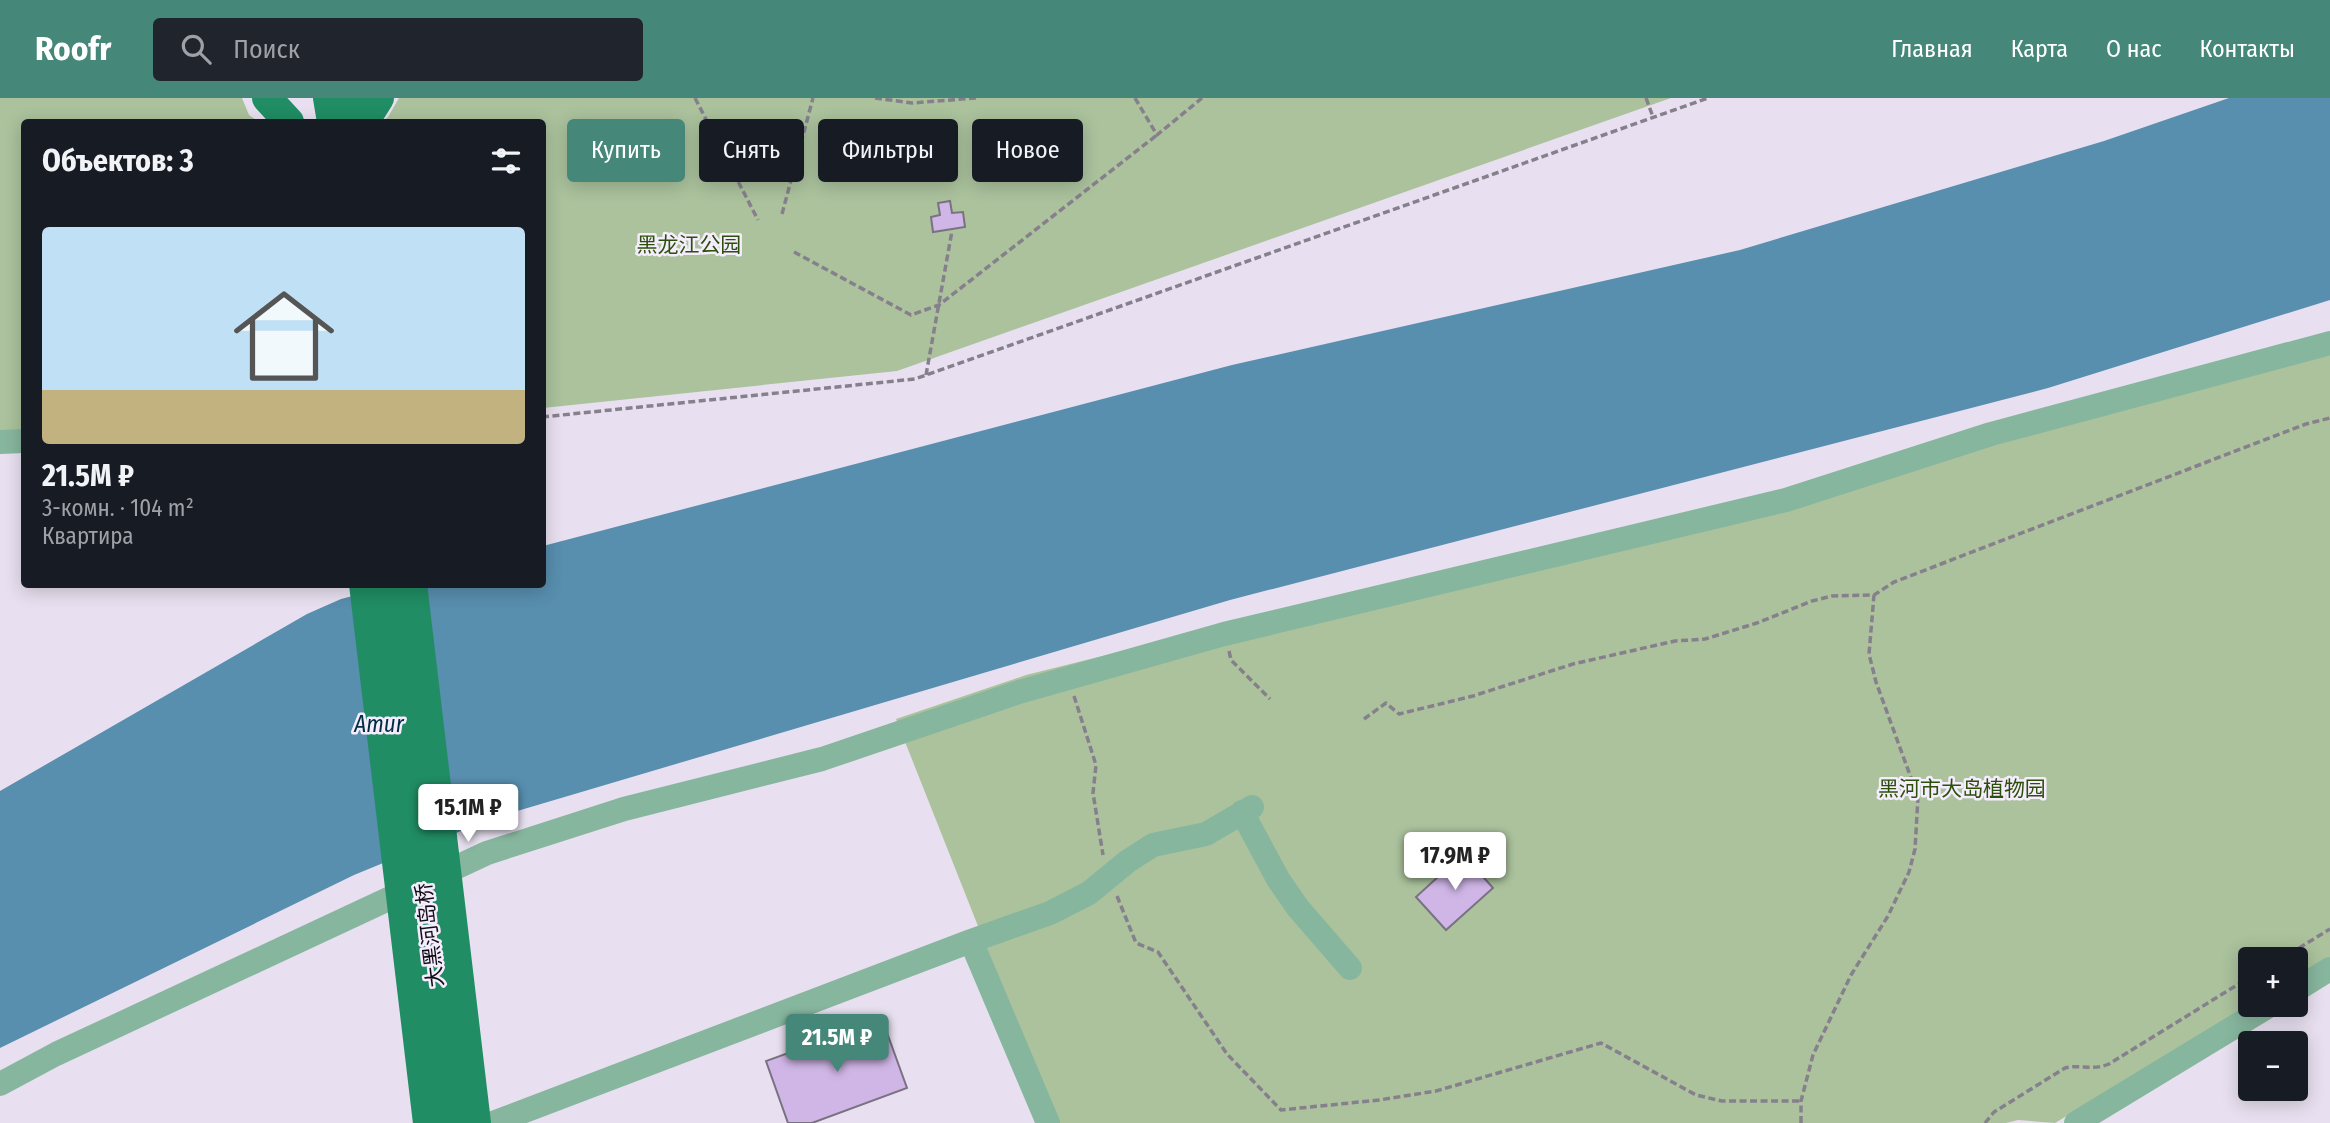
<!DOCTYPE html>
<html lang="ru">
<head>
<meta charset="utf-8">
<style>
	body { margin:0; font-family:"Fira Sans Condensed","Noto Sans SC",sans-serif; background:#20242c; color:#f1f3f6; height:100vh; display:flex; flex-direction:column; font-size:26px; white-space:nowrap }
	* { box-sizing:border-box; margin:0 }
	p { font-size:23px; color:#9ea1a6 }
	.icon { flex:none; width:38px; height:38px; fill:none; stroke:currentColor; stroke-width:2; stroke-linecap:round; stroke-linejoin:round }
	.map { position:relative; flex:1; overflow:hidden }
	.sheet { position:absolute; left:21px; top:21px; width:525px; height:469px; display:flex; flex-direction:column; background:#171b24; border-radius:7px; box-shadow:0 4px 18px #0003 }
	.sheet>* { flex:none }
	.banner { position:absolute; left:567px; top:21px; width:665px; height:63px; display:flex; gap:14px }
	.controls { position:absolute; left:2238px; top:849px; display:grid; gap:14px }
	.controls a { display:grid; place-items:center; width:70px; height:70px; border-radius:7px; background:#171b24; box-shadow:0 4px 18px #0003; font-size:35px }
	.price { position:absolute; translate:-50% -60px; padding:0 16px; border-radius:7px; background:#fff; color:#222; font-size:23px; line-height:46px; filter:drop-shadow(0 2px 4px #0008) }
	.price::after { content:''; position:absolute; left:50%; top:42px; width:21px; height:16px; margin-left:-10px; background:inherit; clip-path:polygon(0 0,100% 0,50% 100%) }
	.price.selected { background:#458778; color:#fff }
	ul { padding:0; list-style:none }
	li { display:grid; align-content:center; gap:14px; height:371px; padding:0 21px }
	li span { display:grid; place-items:center; height:217px; border-radius:7px; color:#555 }
	li>.icon { margin-inline-start:auto }
	span .icon { width:126px; height:126px; fill:#fffc; stroke-width:1 }
	li b { font-size:30px }
	h2 { display:flex; justify-content:space-between; align-items:center; height:84px; padding:0 21px; font-size:30px }
	.chip { padding:0 24px; border-radius:7px; background:#171b24; box-shadow:0 4px 18px #0003; font-size:24px; line-height:63px }
	.chip.selected { background:#458778; color:#fff }
	header { display:flex; align-items:center; gap:42px; box-sizing:border-box; height:98px; padding:0 35px; background:#458778; color:#fff }
	header strong { font-size:33px }
	nav { display:flex; gap:38px; margin-inline-start:auto; font-size:24px }
	.search { width:490px; height:63px; background:#20242c; display:flex; align-items:center; gap:18px; box-sizing:border-box; padding:0 24px; border-radius:7px; color:#9ea1a6; font-size:26px }
	.map>svg:first-child { display:block }
	.green { fill:#abc29d }
	.water { fill:#588eae }
	.building { fill:#d0b6e7; stroke:#797280; stroke-width:2 }
	.lines { fill:none; stroke-linecap:round; stroke-linejoin:round }
	.path { stroke:#86808c; stroke-width:3.5; stroke-dasharray:7 3.5; stroke-linecap:butt }
	.minor { stroke:#87b69e; stroke-width:24 }
	.major { stroke:#208d64; stroke-width:30 }
	.labels { text-anchor:middle; dominant-baseline:central; stroke-width:5; stroke-linejoin:round; paint-order:stroke }
	.park-label { font-size:21px; fill:#2c500a; stroke:#f5edfd }
	.street-label { font-size:21px; fill:#100d13; stroke:#f5edfd }
	.water-label { font-size:23px; font-style:italic; fill:#002d43; stroke:#f5edfd }
</style>
</head>
<body>
<header>
<strong>Roofr</strong>
<div class="search"><svg class="icon" aria-label="search" viewBox="0 0 24 24"><circle cx="10" cy="10" r="6"/><path d="M15 15l6 6"/></svg>Поиск</div>
<nav><a>Главная</a><a>Карта</a><a>О нас</a><a>Контакты</a></nav>
</header>
<div class="map">
<svg width="2330" height="1025" viewBox="0 0 2330 1025">
	<rect width="100%" height="100%" fill="#e8e0f0"/>
	<!-- green -->
	<path class="green" d="M 0,0 L 242,0 L 249,17 L 259,24 L 24,24 L 24,334 L 0,335 Z
		M 399,0 L 1671,0 L 897,273 L 543,310 L 542,24 L 382,24 L 388,19 Z
		M 2330,237 L 2330,859 L 2296,879 L 2296,861 L 2250,861 L 2251,907 L 2055,1025 L 2018,1022 L 2006,1025 L 1056,1025 L 896,621 L 1026,577 L 1528,452 L 1809,389 Z"/>
	<!-- water -->
	<path class="water" d="M 2229,0 L 2330,0 L 2330,202 L 2048,290 L 1230,502 L 490,721 L 354,777 L 0,950 L 0,693 L 307,516 L 341,501 L 395,487 L 542,486 L 543,448 L 1232,267 L 1740,152 L 2104,43 Z"/>
	<!-- building -->
	<path class="building" d="M 950,103 L 952,115 L 963,114 L 965,129 L 933,134 L 931,119 L 940,117 L 938,105 Z
		M 1463,756 L 1493,790 L 1446,832 L 1416,799 Z
		M 882,921 L 907,990 L 812,1025 L 788,1025 L 766,963 Z"/>
	<g class="lines">
		<!-- path -->
		<path class="path" d="M 695,0 L 758,122
			M 875,0 L 912,5 L 976,0
			M 1135,0 L 1157,37 L 1202,0
			M 1646,0 L 1653,19
			M 782,116 L 813,0
			M 794,154 L 911,217 L 939,207 L 1157,37
			M 926,277 L 952,133
			M 542,319 L 915,281 L 1708,0
			M 1229,553 L 1231,562 L 1270,601
			M 1074,598 L 1096,667 L 1093,695 L 1103,757
			M 1364,621 L 1386,605 L 1399,616 L 1473,598 L 1573,566 L 1675,543 L 1705,541 L 1757,525 L 1812,503 L 1832,498 L 1874,497 L 1894,484 L 2306,326 L 2330,320
			M 1117,798 L 1136,845 L 1158,854 L 1227,956 L 1281,1012 L 1379,1002 L 1436,993 L 1601,945 L 1696,997 L 1722,1003 L 1801,1003
			M 2281,861 L 2330,831
			M 1801,1025 L 1801,1003 L 1813,957 L 1851,877 L 1888,818 L 1909,774 L 1915,751 L 1918,699 L 1876,584 L 1869,556 L 1874,497
			M 1985,1025 L 1994,1014 L 2065,970 C 2081,966 2092,973 2109,966 L 2250,879"/>
		<!-- minor -->
		<path class="minor" d="M 0,344 L 24,343
			M 1242,714 L 1278,781 L 1298,810 L 1350,870
			M 971,843 L 1050,815 L 1089,795 L 1128,763 L 1153,747 L 1206,736 L 1252,709
			M 2296,892 L 2330,871
			M 0,986 L 56,956 L 487,755 L 624,711 L 822,661 L 1019,594 L 1224,536 L 1786,402 L 1991,336 L 2330,245
			M 493,1025 L 971,843 L 1048,1025
			M 2076,1025 L 2272,906"/>
		<!-- major -->
		<path class="major" d="M 267,0 L 289,24
			M 328,0 L 332,24
			M 352,0 L 354,24
			M 364,24 L 379,0
			M 364,486 L 428,1025
			M 389,486 L 451,1025
			M 412,486 L 476,1025"/>
	</g>
	<g class="labels">
		<!-- park labels -->
		<g class="park-label">
			<text x="689" y="147">黑龙江公园</text>
			<text x="1962" y="691">黑河市大岛植物园</text>
		</g>
		<!-- street labels -->
		<g class="street-label">
			<text transform="translate(430 837) rotate(-97)">大黑河岛桥</text>
		</g>
		<!-- water labels -->
		<g class="water-label">
			<text x="379" y="626">Amur</text>
		</g>
	</g>
</svg>
<div class="controls">
<a>+</a>
<a>−</a>
</div>
<b class="price" style="left:468px;top:746px">15.1M ₽</b>
<b class="price" style="left:1455px;top:794px">17.9M ₽</b>
<b class="price selected" style="left:837px;top:976px">21.5M ₽</b>
<div class="banner">
<a class="chip selected">Купить</a>
<a class="chip">Снять</a>
<a class="chip">Фильтры</a>
<a class="chip">Новое</a>
</div>
<section class="sheet">
<h2>Объектов: 3<svg class="icon" aria-label="filters" viewBox="0 0 24 24"><path d="M4 7h16M4 17h16"/><circle cx="9" cy="7" r="2"/><circle cx="15" cy="17" r="2"/></svg></h2>
<ul>
<li><span style="background:linear-gradient(#bfe0f5 75%,#c2b280 0)"><svg class="icon" aria-label="home" viewBox="0 0 24 24"><path d="M3 11l9-7 9 7M6 9v11h12V9"/></svg></span><div><b>21.5M ₽</b><p>3-комн. · 104 m²</p><p>Квартира</p></div></li>
</ul>
</section>
</div>
</body>
</html>
